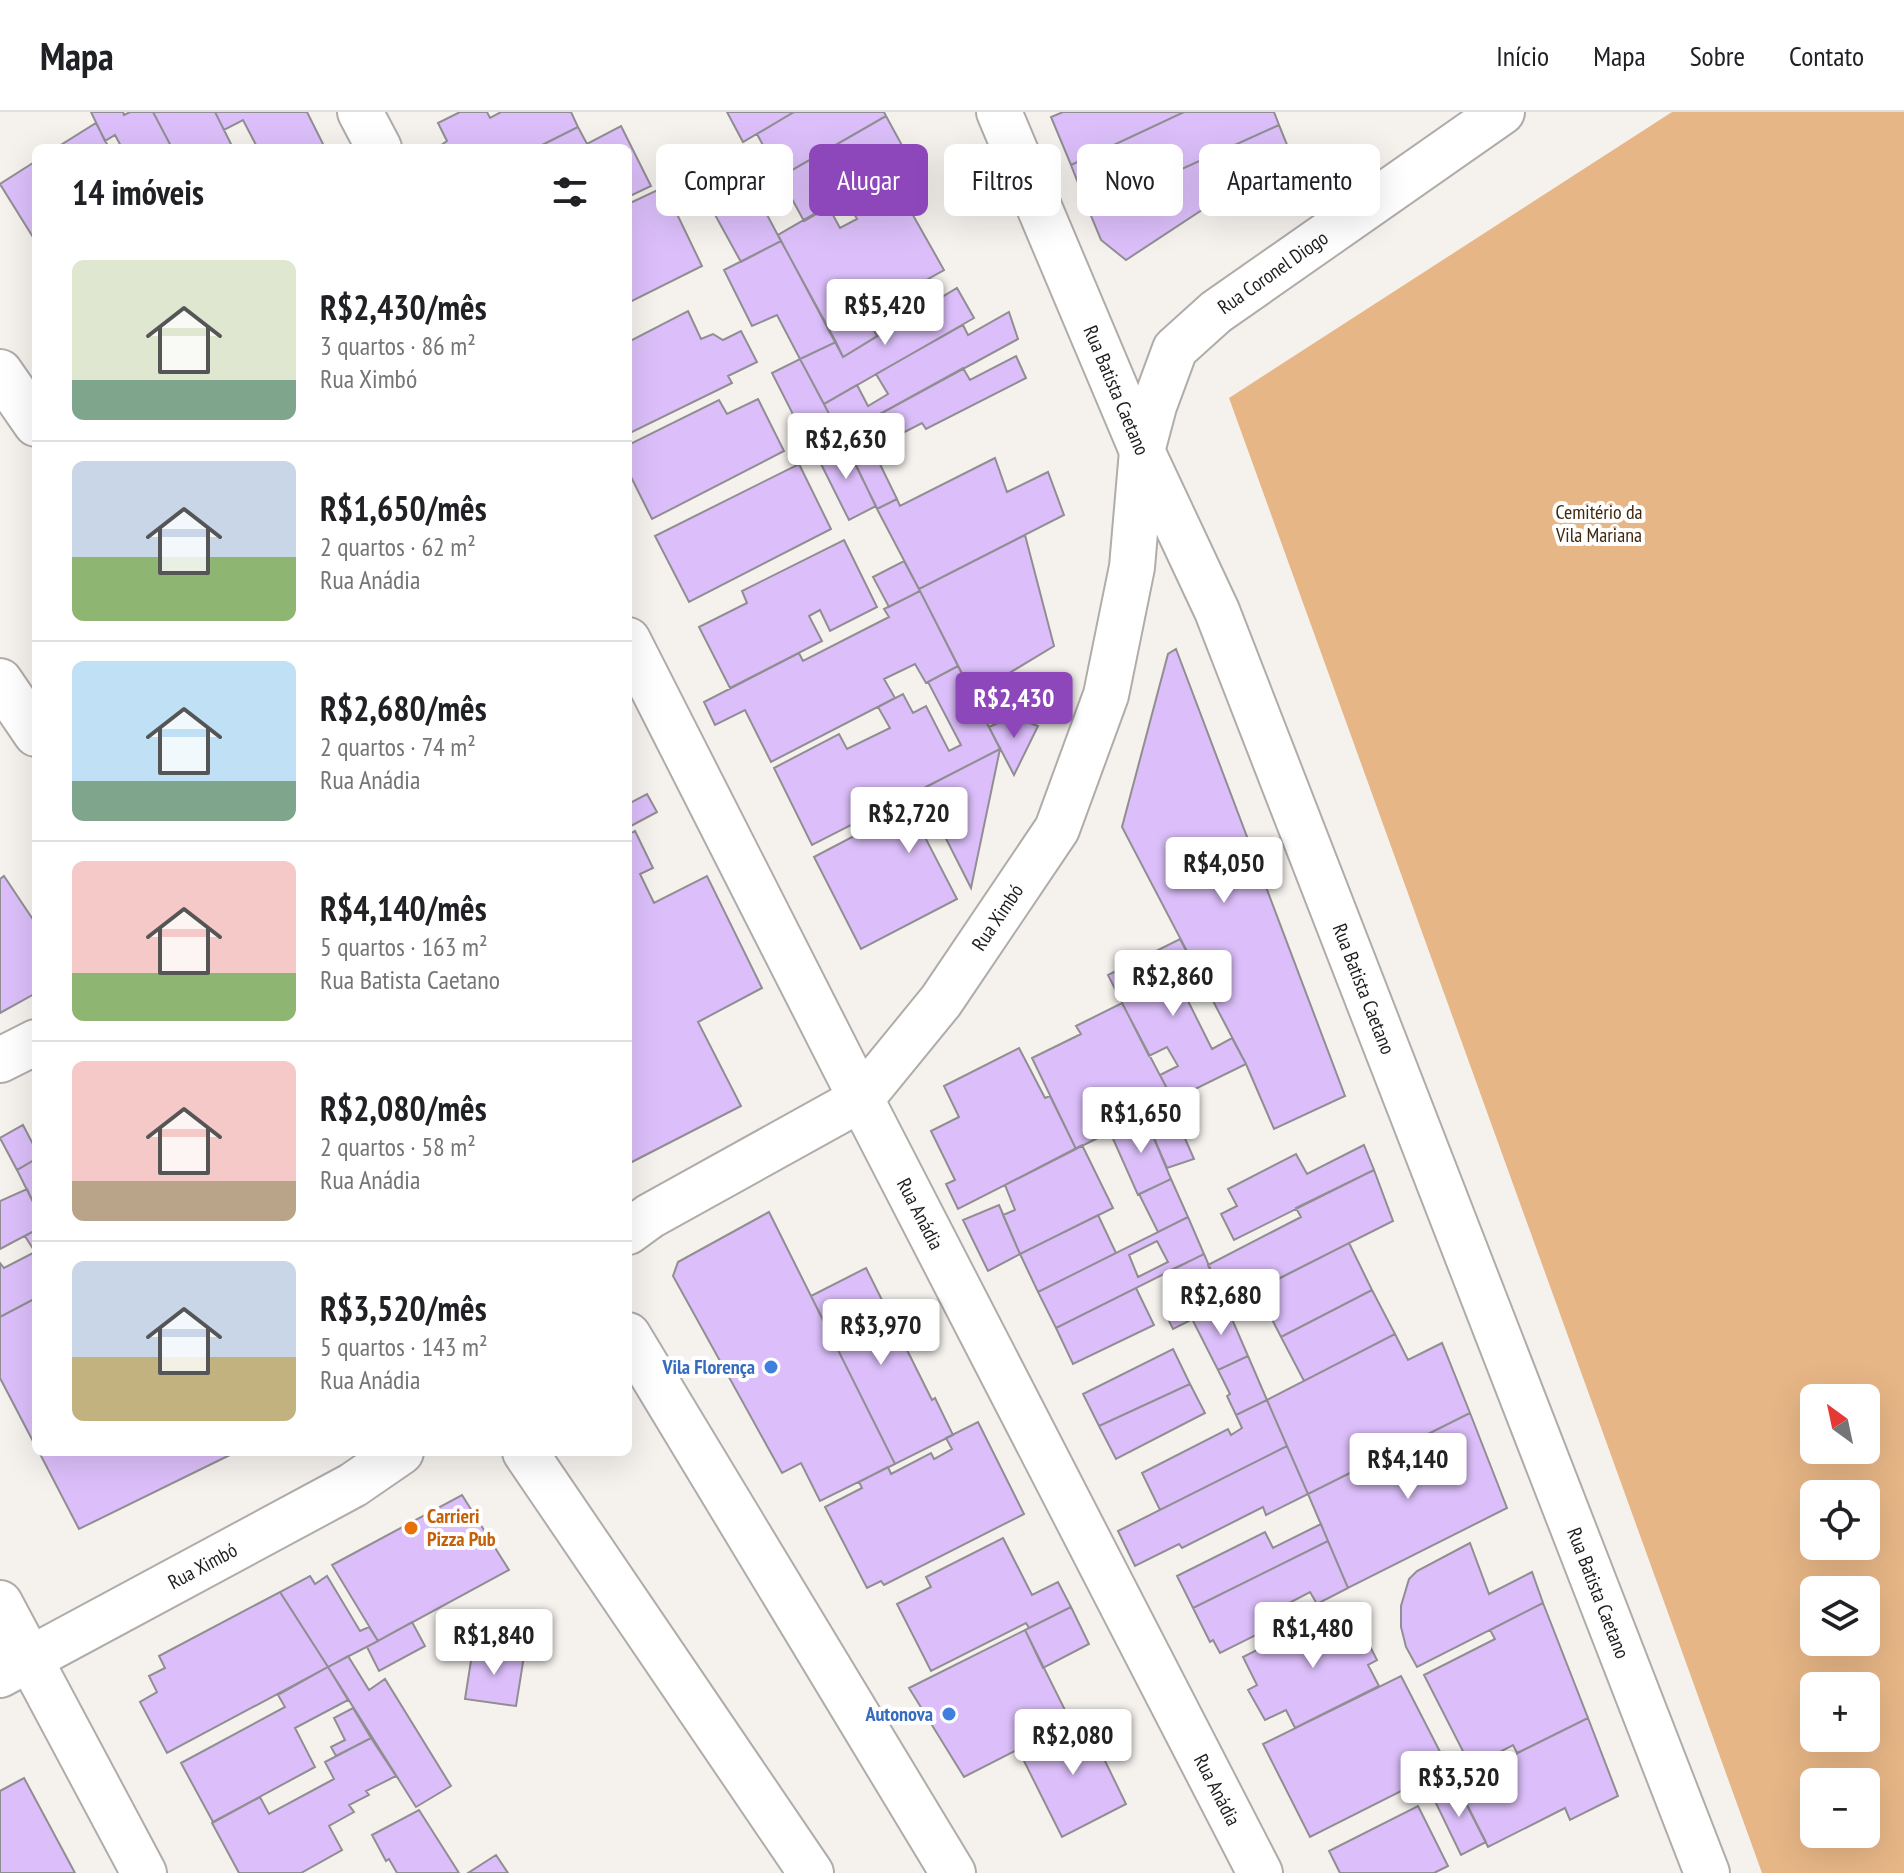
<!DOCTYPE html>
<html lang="pt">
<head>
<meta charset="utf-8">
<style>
	body { margin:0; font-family:"PT Sans Narrow",sans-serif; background:#f2f2f2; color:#202124; height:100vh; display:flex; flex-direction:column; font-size:30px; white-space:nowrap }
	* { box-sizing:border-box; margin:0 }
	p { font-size:26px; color:#757577 }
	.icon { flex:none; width:44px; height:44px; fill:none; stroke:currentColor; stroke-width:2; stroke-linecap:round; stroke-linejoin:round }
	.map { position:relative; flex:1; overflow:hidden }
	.sheet { position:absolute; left:32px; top:32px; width:600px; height:1312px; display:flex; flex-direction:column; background:#fff; border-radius:12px; box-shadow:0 8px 32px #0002 }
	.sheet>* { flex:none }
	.hud { position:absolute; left:656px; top:32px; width:760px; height:72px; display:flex; gap:16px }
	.needle { width:52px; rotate:327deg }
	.tools { position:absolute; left:1800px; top:1272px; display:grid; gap:16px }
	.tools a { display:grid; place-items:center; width:80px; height:80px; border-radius:12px; background:#fff; box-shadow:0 8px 32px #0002; font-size:40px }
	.price { position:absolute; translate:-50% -68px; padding:0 18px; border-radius:8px; background:#fff; color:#222; font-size:26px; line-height:52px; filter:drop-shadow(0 2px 4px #0008) }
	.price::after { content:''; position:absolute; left:50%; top:48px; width:24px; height:18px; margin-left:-12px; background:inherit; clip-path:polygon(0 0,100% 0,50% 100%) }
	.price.active { background:#8e47ba; color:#fff }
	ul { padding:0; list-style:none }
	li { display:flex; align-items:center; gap:24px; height:200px; padding:0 40px }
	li+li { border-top:2px solid #e0e0e0 }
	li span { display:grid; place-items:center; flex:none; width:224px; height:160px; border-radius:12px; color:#555 }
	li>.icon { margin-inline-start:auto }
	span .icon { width:96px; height:96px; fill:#fffc; stroke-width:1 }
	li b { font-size:34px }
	h2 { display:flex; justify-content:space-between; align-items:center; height:96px; padding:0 40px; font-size:34px }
	.tag { padding:0 28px; border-radius:12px; background:#fff; box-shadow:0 8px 32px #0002; font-size:28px; line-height:72px }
	.tag.active { background:#8e47ba; color:#fff }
	header { display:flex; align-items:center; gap:48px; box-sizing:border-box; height:112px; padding:0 40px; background:#fff; border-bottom:2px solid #e0e0e0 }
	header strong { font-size:38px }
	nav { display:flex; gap:44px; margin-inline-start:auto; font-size:28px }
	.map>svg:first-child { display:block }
	.green { fill:#e7b686; fill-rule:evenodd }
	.building { fill:#dcbffa; stroke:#908e92; stroke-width:2; fill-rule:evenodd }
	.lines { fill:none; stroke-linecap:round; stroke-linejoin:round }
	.minor-casing { stroke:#afaca9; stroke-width:48 }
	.minor { stroke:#fff; stroke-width:44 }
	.shop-dot { fill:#3f7fe0; stroke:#fff; stroke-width:3 }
	.food-dot { fill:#e8710a; stroke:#fff; stroke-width:3 }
	.labels { text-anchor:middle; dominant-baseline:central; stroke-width:8; stroke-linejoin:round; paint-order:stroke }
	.street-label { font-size:20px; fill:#201e1d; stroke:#fff }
	.park-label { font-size:20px; fill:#42280d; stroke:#fff }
	.shop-label { font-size:20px; font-weight:bold; fill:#366cbe; stroke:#fff; text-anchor:end }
	.food-label { font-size:20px; font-weight:bold; fill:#c56008; stroke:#fff; text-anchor:start }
</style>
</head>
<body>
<header>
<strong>Mapa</strong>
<nav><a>Início</a><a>Mapa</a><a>Sobre</a><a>Contato</a></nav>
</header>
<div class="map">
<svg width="1904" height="1761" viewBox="0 0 1904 1761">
	<rect width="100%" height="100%" fill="#f5f2ee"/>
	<!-- green -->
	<path class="green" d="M 1672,0 L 1904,0 L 1904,1761 L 1762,1761 L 1229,286 ZM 1814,1286 L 1866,1286 L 1866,1338 L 1814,1338 ZM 1814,1382 L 1866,1382 L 1866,1434 L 1814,1434 ZM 1814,1478 L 1866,1478 L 1866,1530 L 1814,1530 ZM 1814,1574 L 1866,1574 L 1866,1626 L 1814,1626 ZM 1814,1670 L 1866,1670 L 1866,1722 L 1814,1722 Z"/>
	<!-- building -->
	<path class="building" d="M 91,0 L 123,0 L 124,3 L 130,0 L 153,0 L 172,36 L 122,36 L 115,23 L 105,29 Z
		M 153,0 L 215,0 L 233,36 L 172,36 Z
		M 215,0 L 307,0 L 325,36 L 251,36 L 256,33 L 243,8 L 224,18 Z
		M 460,0 L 487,0 L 490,6 L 501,0 L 571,0 L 578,15 L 536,36 L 437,36 L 447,29 L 438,11 Z
		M 727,0 L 794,0 L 743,30 Z
		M 794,0 L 884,0 L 886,4 L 780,65 L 757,22 Z
		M 1063,0 L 1184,0 L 1071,53 L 1051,5 Z
		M 1184,0 L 1274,0 L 1279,13 L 1089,99 L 1071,53 Z
		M 886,4 L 910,48 L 804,109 L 780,65 Z
		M 96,11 L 109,36 L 56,36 Z
		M 1279,13 L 1290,40 L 1126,148 L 1101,128 L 1089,99 Z
		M 621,14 L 651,74 L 628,85 L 628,36 L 536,36 L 578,15 L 587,32 Z
		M 734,41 L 781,129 L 741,150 L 692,61 Z
		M 36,49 L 36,130 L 0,72 Z
		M 888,59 L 944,158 L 921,171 L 922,185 L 906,194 L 893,188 L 866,203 L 877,224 L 843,245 L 778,123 L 828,94 L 840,116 L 857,107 L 845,85 Z
		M 664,75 L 702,154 L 628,191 L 628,92 Z
		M 781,129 L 836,230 L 800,247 L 777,203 L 752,214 L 724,158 Z
		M 957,176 L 974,206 L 824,292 L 800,247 L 836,230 L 843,245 Z
		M 688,199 L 701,227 L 713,222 L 723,228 L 741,219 L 757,250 L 728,264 L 732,271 L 628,322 L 628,230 Z
		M 1009,200 L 1018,227 L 840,324 L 824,292 L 857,273 L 868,294 L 888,282 L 876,262 L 963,213 L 968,223 Z
		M 1016,244 L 1026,266 L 926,317 L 922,311 L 883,331 L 887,338 L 856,353 L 840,324 L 963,256 L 970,268 Z
		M 800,247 L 835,313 L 806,328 L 772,261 Z
		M 758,287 L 784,339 L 652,407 L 628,359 L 628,333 L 719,288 L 727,302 Z
		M 844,330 L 876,394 L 849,408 L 817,344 Z
		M 876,344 L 897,387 L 877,397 L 856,353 Z
		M 995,346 L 1007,380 L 1048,360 L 1064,403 L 919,477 L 877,397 L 897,387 L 900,394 Z
		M 799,352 L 831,417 L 689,490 L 655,424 Z
		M 1025,423 L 1054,534 L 973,583 L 919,477 Z
		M 844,428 L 877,495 L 830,519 L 820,498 L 809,504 L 822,529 L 730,576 L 699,515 L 747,491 L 742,479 Z
		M 904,449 L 920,479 L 889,495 L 873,465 Z
		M 920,479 L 958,554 L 926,571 L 915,552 L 884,567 L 895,586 L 771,650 L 745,598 L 715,613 L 704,590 L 799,541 L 803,549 L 889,505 L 884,497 Z
		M 1176,537 L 1345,984 L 1274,1017 L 1246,952 L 1122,715 L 1168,542 Z
		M 958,554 L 1000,637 L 812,733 L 774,656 L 839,622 L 847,637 L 890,616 L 878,595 L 903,582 L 913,601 L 926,594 L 949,639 L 961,633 L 928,570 Z
		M 1019,607 L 1038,614 L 1014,663 L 989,615 L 1002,609 Z
		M 1000,637 L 971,776 L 930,695 L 914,704 L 957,787 L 861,837 L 814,745 L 900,700 L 895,691 Z
		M 647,682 L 657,700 L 629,715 L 628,692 Z
		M 635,719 L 653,756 L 640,762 L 654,791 L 707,764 L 762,876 L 698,910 L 741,994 L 628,1052 L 628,723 Z
		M 4,764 L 36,812 L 36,881 L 0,901 L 0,767 Z
		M 1180,827 L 1204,873 L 1185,883 L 1212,937 L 1232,926 L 1246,952 L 1173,988 L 1160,963 L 1178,954 L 1167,935 L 1149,944 L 1108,863 Z
		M 1122,891 L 1173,988 L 1146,1002 L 1140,989 L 1105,1007 L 1110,1020 L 1076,1037 L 1032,946 L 1081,922 L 1076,914 Z
		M 1019,936 L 1045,986 L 1050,984 L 1076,1037 L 958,1097 L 946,1072 L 955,1068 L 931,1019 L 959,1005 L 944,974 Z
		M 1169,990 L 1194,1047 L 1167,1056 L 1144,1003 Z
		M 1144,1003 L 1171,1067 L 1138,1083 L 1110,1020 Z
		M 23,1013 L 36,1038 L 36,1047 L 17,1058 L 0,1026 Z
		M 1082,1033 L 1113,1096 L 1020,1142 L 1003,1103 L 1015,1098 L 1005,1073 Z
		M 1364,1033 L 1374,1058 L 1234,1128 L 1221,1102 L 1237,1094 L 1228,1077 L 1296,1042 L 1307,1062 Z
		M 36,1047 L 36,1096 L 17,1058 Z
		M 1374,1058 L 1393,1109 L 1226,1193 L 1208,1153 L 1301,1105 L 1296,1096 Z
		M 1171,1067 L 1188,1105 L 1158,1120 L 1139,1082 Z
		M 27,1077 L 36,1096 L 36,1118 L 0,1137 L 0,1089 Z
		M 999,1093 L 1020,1142 L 988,1159 L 963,1108 Z
		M 769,1100 L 895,1352 L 820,1389 L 801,1351 L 782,1361 L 673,1164 L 678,1150 Z
		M 1098,1103 L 1116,1141 L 1038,1180 L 1020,1142 Z
		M 1188,1105 L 1204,1142 L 1056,1216 L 1038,1180 ZM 1157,1129 L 1168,1150 L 1138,1165 L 1129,1143 Z
		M 36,1118 L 36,1186 L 0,1205 L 0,1151 L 4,1156 L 35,1140 L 25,1124 Z
		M 1349,1131 L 1372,1178 L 1281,1225 L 1257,1178 Z
		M 1204,1142 L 1225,1191 L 1173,1217 L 1164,1199 L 1186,1189 L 1171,1158 Z
		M 866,1156 L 932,1288 L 935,1286 L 953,1323 L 895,1352 L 811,1184 Z
		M 1136,1176 L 1154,1213 L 1073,1252 L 1056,1216 Z
		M 1372,1178 L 1395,1222 L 1304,1269 L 1281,1225 Z
		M 36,1186 L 36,1335 L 0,1266 L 0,1205 Z
		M 1225,1191 L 1248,1244 L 1218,1258 L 1192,1207 Z
		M 1395,1222 L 1408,1248 L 1442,1231 L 1470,1301 L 1308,1382 L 1267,1288 Z
		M 1173,1237 L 1190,1272 L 1099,1314 L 1083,1282 Z
		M 1248,1244 L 1267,1288 L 1236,1303 L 1227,1284 L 1230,1282 L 1218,1258 Z
		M 1190,1272 L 1205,1301 L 1116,1347 L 1099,1314 Z
		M 1267,1288 L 1287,1334 L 1160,1398 L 1142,1361 L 1228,1317 L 1231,1323 L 1242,1316 L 1236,1303 Z
		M 1470,1301 L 1507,1396 L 1348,1476 L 1308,1382 Z
		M 978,1310 L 1024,1402 L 884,1473 L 881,1469 L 867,1476 L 825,1395 L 862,1376 L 859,1370 L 888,1355 L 891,1362 L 931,1341 L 934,1347 L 952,1337 L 946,1326 Z
		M 1287,1334 L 1308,1382 L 1266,1403 L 1263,1395 L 1182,1436 L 1179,1432 L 1135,1454 L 1118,1419 Z
		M 39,1340 L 236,1340 L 79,1417 Z
		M 462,1383 L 509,1458 L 378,1529 L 332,1453 Z
		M 1321,1412 L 1328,1429 L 1193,1496 L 1177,1464 L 1265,1420 L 1273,1436 Z
		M 1003,1426 L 1032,1483 L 1058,1470 L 1071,1495 L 1029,1516 L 1026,1511 L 931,1559 L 897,1492 L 931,1475 L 926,1465 Z
		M 1328,1429 L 1348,1476 L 1317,1492 L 1310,1480 L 1270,1501 L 1276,1513 L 1220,1541 L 1213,1528 L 1210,1530 L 1193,1496 Z
		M 1470,1431 L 1489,1482 L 1532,1460 L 1543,1491 L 1417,1555 L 1406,1535 L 1401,1515 L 1401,1494 L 1409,1467 L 1417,1459 Z
		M 310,1464 L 315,1472 L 327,1464 L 360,1519 L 369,1515 L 378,1529 L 328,1555 L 280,1480 Z
		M 280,1480 L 328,1555 L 167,1641 L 140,1590 L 157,1580 L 149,1564 L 165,1556 L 159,1544 Z
		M 1543,1491 L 1588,1606 L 1517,1641 L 1513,1633 L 1471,1655 L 1424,1563 L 1495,1527 L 1490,1518 Z
		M 1071,1495 L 1089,1532 L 1043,1556 L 1025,1518 Z
		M 1340,1496 L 1344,1506 L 1353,1501 L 1377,1548 L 1368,1553 L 1379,1574 L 1295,1616 L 1286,1598 L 1265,1608 L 1248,1578 L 1257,1573 L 1243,1545 L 1285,1524 L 1288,1531 L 1305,1523 L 1306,1526 L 1313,1522 L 1307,1512 Z
		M 412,1510 L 425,1534 L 379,1559 L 367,1535 Z
		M 1025,1518 L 1067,1602 L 1063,1603 L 1068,1612 L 964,1665 L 909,1576 Z
		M 473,1536 L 524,1544 L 516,1594 L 465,1587 Z
		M 348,1544 L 369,1578 L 385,1567 L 451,1674 L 416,1695 L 328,1555 Z
		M 328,1555 L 348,1588 L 295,1616 L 315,1655 L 213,1710 L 181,1651 L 285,1595 L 278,1583 Z
		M 1401,1564 L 1452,1663 L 1407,1685 L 1403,1678 L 1310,1725 L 1263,1632 Z
		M 353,1596 L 371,1626 L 336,1644 L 331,1635 L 345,1628 L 334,1606 Z
		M 1588,1606 L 1618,1684 L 1570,1708 L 1565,1696 L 1488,1735 L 1456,1672 Z
		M 1076,1608 L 1080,1616 L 1087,1612 L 1126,1692 L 1062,1725 L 1022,1645 L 1029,1641 L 1025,1634 Z
		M 371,1626 L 396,1664 L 366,1679 L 369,1683 L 349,1693 L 354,1700 L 329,1714 L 342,1738 L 301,1761 L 239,1761 L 212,1711 L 260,1685 L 269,1702 L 334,1667 L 325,1650 Z
		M 24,1666 L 75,1761 L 0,1761 L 0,1679 Z
		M 1456,1671 L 1486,1730 L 1461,1743 L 1432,1683 Z
		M 1418,1694 L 1448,1754 L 1434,1761 L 1340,1761 L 1329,1739 Z
		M 419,1698 L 459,1761 L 397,1761 L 389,1747 L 386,1749 L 372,1723 Z
		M 496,1743 L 508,1761 L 468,1761 Z"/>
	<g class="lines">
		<defs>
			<g id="minor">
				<path d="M 360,0 L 379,36"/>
				<path id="s1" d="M 999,0 L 1142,339 L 1217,499 L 1707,1761"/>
				<path d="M 0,260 L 36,312"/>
				<path id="s2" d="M 628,528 L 861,987 L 1260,1761"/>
				<path d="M 0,569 L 36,622"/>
				<path d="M 0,948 L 36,930"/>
				<path id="s3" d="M 628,1120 L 650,1104 L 861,987 L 941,889 L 1057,717 L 1106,583 L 1132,455 L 1142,339 L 1154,294 L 1175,237 L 1216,200 L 1502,0"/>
				<path d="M 628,1223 L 953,1761"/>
				<path d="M 525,1340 L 811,1761"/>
				<path d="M 0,1491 L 144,1761"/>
				<path id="s4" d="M 0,1563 L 353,1373 L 401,1340"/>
			</g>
		</defs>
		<!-- minor casing -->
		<use href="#minor" class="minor-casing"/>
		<!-- minor -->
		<use href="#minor" class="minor"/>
	</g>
	<!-- markers -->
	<g class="shop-dot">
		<circle cx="771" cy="1255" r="8"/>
		<circle cx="949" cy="1602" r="8"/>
	</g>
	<circle class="food-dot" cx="411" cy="1416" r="8"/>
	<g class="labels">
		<!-- street labels -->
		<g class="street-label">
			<text stroke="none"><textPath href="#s3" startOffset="1224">Rua Coronel Diogo</textPath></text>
			<text stroke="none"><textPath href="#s1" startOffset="302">Rua Batista Caetano</textPath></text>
			<text stroke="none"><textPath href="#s3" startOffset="496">Rua Ximbó</textPath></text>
			<text stroke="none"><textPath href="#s1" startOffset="950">Rua Batista Caetano</textPath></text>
			<text stroke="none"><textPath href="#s2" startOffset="644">Rua Anádia</textPath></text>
			<text stroke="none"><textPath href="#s4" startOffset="230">Rua Ximbó</textPath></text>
			<text stroke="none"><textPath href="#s1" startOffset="1598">Rua Batista Caetano</textPath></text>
			<text stroke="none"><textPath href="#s2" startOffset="1292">Rua Anádia</textPath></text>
		</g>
		<!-- park labels -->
		<g class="park-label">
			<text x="1599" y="400">Cemitério da<tspan x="1599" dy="23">Vila Mariana</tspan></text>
		</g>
		<!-- shop labels -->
		<g class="shop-label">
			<text x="755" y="1255">Vila Florença</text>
			<text x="933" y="1602">Autonova</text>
		</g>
		<!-- food labels -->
		<g class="food-label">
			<text x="427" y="1404">Carrieri<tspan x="427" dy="23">Pizza Pub</tspan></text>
		</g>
	</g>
</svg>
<div class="tools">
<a><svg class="needle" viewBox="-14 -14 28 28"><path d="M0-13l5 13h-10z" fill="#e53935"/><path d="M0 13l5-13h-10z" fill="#757577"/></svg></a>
<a><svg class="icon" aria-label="locate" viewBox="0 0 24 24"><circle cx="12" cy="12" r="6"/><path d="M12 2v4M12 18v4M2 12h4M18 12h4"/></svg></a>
<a><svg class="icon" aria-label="layers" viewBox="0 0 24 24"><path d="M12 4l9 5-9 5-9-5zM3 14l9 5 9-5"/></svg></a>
<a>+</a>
<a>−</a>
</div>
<b class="price" style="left:885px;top:235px">R$5,420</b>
<b class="price" style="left:846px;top:369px">R$2,630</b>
<b class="price active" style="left:1014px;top:628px">R$2,430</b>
<b class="price" style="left:909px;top:743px">R$2,720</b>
<b class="price" style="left:1224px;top:793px">R$4,050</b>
<b class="price" style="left:1173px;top:906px">R$2,860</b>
<b class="price" style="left:1141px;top:1043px">R$1,650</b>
<b class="price" style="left:1221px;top:1225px">R$2,680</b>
<b class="price" style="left:881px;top:1255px">R$3,970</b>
<b class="price" style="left:1408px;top:1389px">R$4,140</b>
<b class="price" style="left:1313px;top:1558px">R$1,480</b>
<b class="price" style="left:494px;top:1565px">R$1,840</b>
<b class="price" style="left:1073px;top:1665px">R$2,080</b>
<b class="price" style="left:1459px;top:1707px">R$3,520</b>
<div class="hud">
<a class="tag">Comprar</a>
<a class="tag active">Alugar</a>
<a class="tag">Filtros</a>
<a class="tag">Novo</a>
<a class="tag">Apartamento</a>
</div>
<section class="sheet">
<h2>14 imóveis<svg class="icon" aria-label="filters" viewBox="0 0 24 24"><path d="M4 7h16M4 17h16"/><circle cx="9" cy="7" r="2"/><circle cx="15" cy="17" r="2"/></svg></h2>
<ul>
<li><span style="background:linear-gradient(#dfe7d0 75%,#7fa58c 0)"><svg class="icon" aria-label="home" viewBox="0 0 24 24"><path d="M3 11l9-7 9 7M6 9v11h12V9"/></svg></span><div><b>R$2,430/mês</b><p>3 quartos · 86 m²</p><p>Rua Ximbó</p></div></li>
<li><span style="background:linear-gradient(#c9d6e8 60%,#8fb573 0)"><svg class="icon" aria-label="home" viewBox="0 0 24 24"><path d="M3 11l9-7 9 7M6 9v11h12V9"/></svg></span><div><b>R$1,650/mês</b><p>2 quartos · 62 m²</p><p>Rua Anádia</p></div></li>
<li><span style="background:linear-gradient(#bfe0f5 75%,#7fa58c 0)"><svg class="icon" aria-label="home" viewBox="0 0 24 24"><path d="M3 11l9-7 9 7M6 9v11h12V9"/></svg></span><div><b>R$2,680/mês</b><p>2 quartos · 74 m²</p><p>Rua Anádia</p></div></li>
<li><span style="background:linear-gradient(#f6c9c9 70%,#8fb573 0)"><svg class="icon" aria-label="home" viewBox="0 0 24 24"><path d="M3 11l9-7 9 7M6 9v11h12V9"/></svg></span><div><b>R$4,140/mês</b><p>5 quartos · 163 m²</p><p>Rua Batista Caetano</p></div></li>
<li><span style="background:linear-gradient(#f6c9c9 75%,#b9a48a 0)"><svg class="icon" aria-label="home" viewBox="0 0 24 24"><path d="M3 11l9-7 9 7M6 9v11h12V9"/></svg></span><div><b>R$2,080/mês</b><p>2 quartos · 58 m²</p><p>Rua Anádia</p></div></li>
<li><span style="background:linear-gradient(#c9d6e8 60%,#c2b280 0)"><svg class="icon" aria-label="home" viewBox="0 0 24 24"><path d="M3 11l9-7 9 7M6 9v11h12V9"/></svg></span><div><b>R$3,520/mês</b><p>5 quartos · 143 m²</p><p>Rua Anádia</p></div></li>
</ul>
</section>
</div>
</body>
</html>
